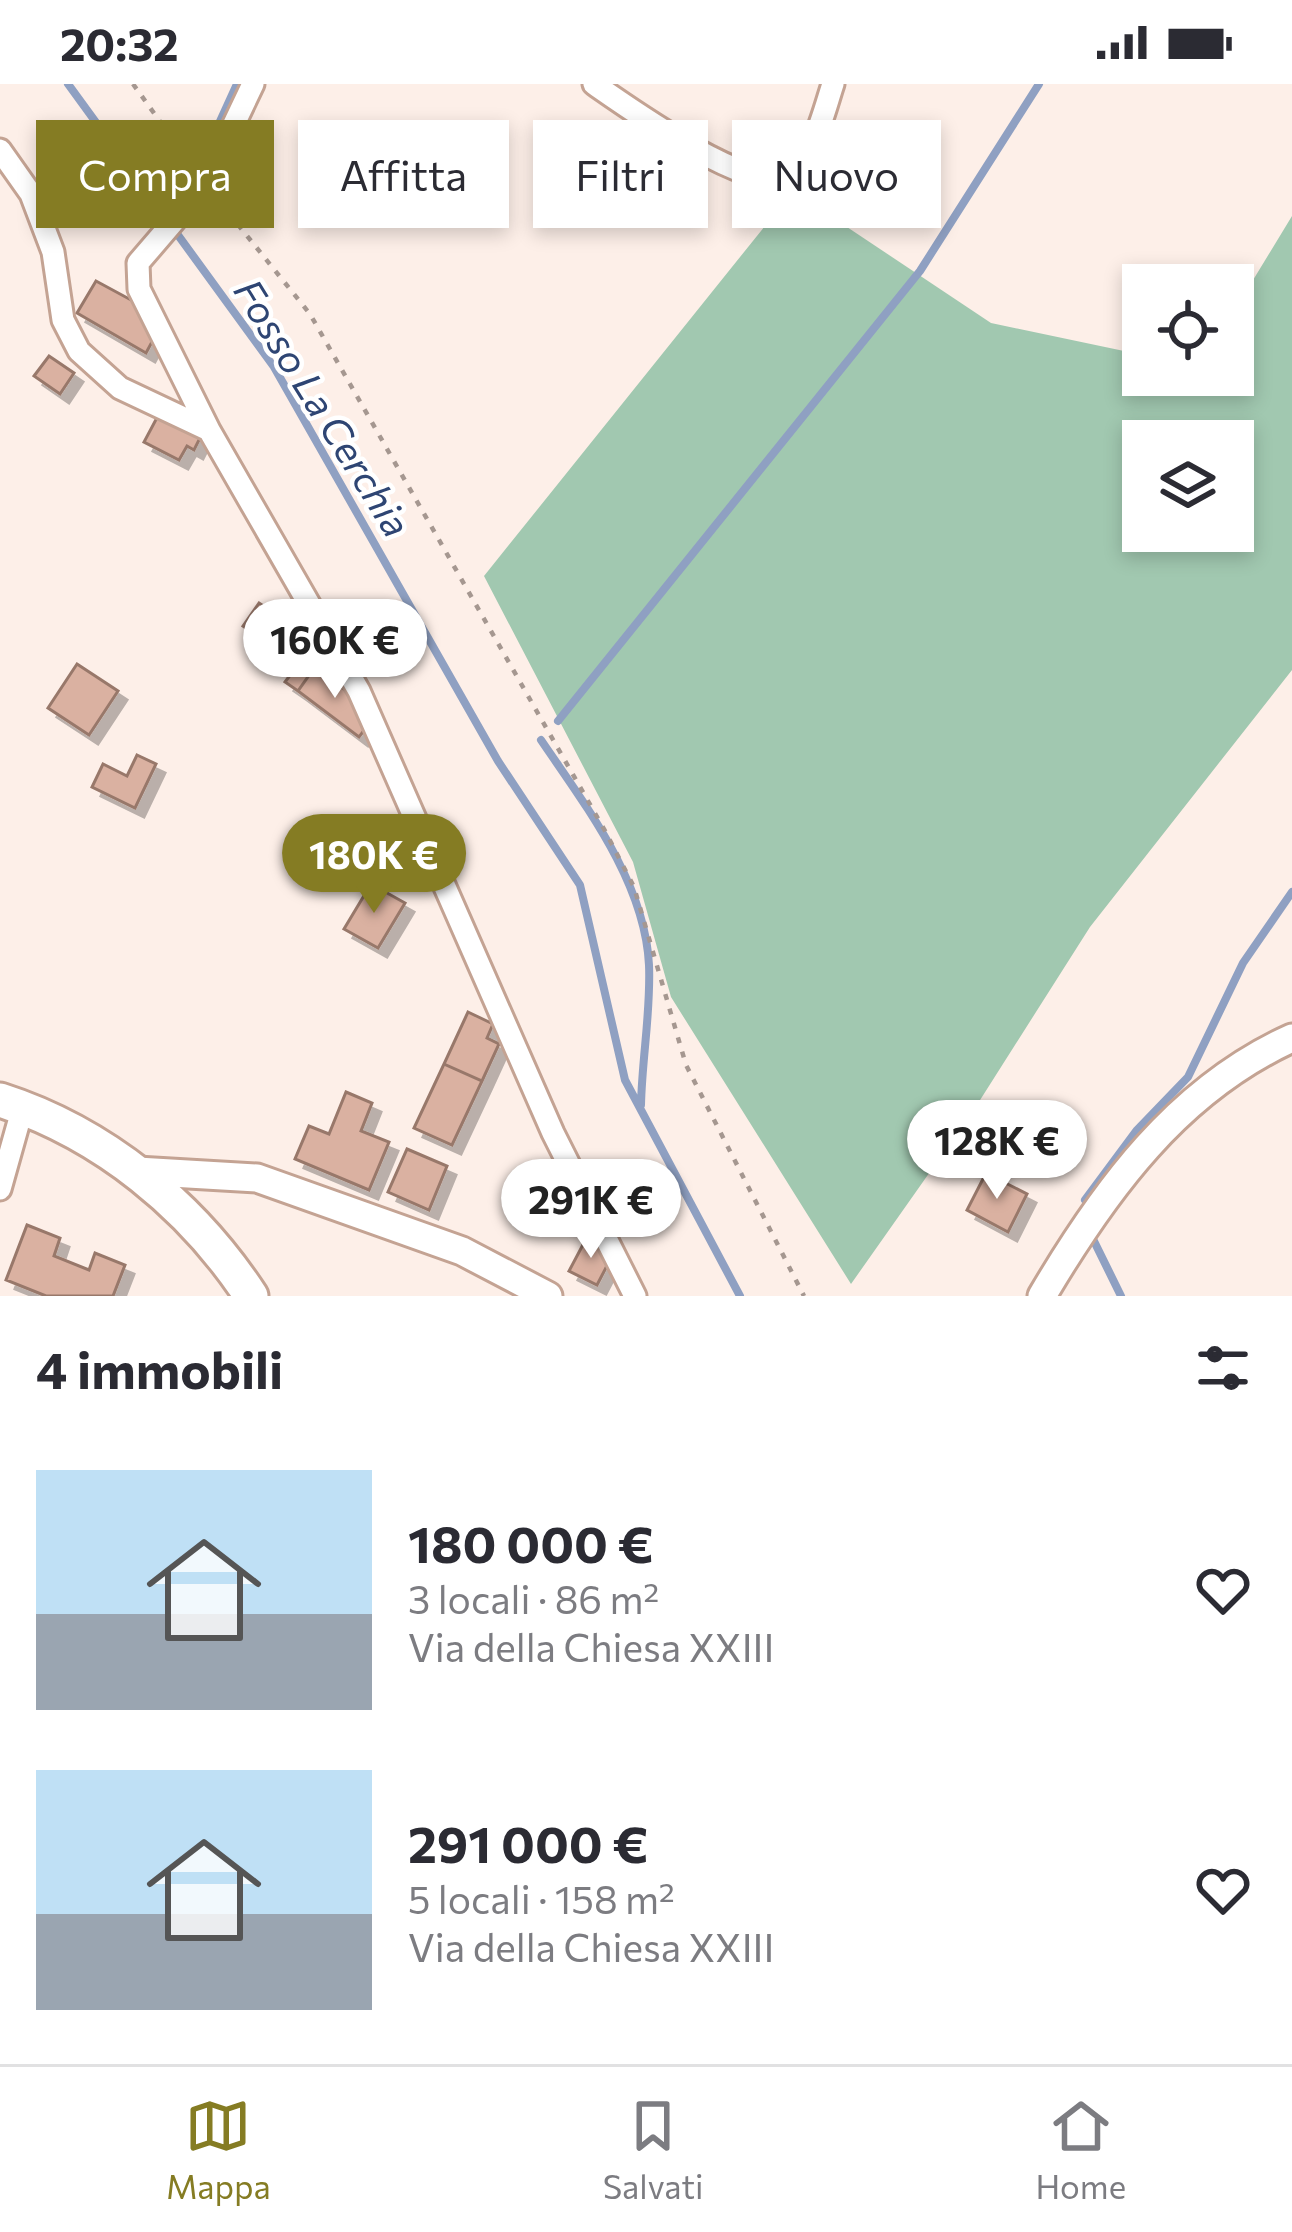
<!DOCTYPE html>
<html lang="it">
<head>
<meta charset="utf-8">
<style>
	body { margin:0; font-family:Commissioner,sans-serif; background:#f7f7f7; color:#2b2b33; height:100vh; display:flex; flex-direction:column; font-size:45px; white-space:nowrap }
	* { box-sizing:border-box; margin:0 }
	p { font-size:39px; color:#7c7c81 }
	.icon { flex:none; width:66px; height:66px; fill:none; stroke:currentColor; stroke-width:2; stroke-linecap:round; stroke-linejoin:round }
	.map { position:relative; height:1212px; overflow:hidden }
	.panel { display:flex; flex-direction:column; background:#fff; flex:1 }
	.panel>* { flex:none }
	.top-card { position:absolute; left:36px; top:36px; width:1221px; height:108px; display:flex; gap:24px }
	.tools { position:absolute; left:1122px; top:180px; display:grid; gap:24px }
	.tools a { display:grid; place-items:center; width:132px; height:132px; border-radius:0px; background:#fff; box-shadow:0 6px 18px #0003; font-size:60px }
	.price { position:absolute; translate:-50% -102px; padding:0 27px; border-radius:42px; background:#fff; color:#222; font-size:39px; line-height:78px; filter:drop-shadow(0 3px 6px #0008) }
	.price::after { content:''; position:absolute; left:50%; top:72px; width:36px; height:27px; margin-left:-18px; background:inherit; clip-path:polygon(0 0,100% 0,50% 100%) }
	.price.active { background:#857c23; color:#fff }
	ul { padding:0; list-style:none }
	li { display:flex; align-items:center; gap:36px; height:300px; padding:0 36px }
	li span { display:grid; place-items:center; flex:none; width:336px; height:240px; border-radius:0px; color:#555 }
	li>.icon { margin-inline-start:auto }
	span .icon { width:144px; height:144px; fill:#fffc; stroke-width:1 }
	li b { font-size:51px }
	h2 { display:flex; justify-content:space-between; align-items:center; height:144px; padding:0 36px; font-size:51px }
	.tag { padding:0 42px; border-radius:0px; background:#fff; box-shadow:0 6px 18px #0003; font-size:42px; line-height:108px }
	.tag.active { background:#857c23; color:#fff }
	.status { display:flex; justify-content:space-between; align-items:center; height:84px; padding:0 60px; background:#fff; direction:ltr }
	.status svg { height:33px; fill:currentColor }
	.dock { display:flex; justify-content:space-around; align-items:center; height:168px; border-top:3px solid #e1e1e2; background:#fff; font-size:33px; color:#7c7c81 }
	.dock a { display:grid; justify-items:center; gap:6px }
	.dock .active { color:#857c23 }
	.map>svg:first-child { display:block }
	.forest { fill:#a1c8b0; fill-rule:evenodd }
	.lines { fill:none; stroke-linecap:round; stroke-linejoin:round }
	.stream { stroke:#8fa0c2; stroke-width:8 }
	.building { fill:#dab1a1; stroke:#98786b; stroke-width:3; filter:url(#shadow) }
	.minor-casing { stroke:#c4a393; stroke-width:27 }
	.tertiary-casing { stroke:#c4a393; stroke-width:33 }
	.primary-casing { stroke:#c4a393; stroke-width:39 }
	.path { stroke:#a59790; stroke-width:4.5; stroke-dasharray:6 9; stroke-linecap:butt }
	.minor { stroke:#fff; stroke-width:21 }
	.tertiary { stroke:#fff; stroke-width:27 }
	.primary { stroke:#fff; stroke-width:33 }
	.labels { text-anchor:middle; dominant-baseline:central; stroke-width:9; stroke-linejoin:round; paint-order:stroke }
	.water-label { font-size:39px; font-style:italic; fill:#2e4573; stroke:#fff }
</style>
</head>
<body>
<div class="status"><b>20:32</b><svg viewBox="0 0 49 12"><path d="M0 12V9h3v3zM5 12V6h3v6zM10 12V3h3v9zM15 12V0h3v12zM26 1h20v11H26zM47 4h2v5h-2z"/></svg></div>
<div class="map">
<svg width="1292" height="1212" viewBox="0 0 1292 1212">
	<defs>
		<filter id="shadow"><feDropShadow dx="9" dy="9" stdDeviation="0" flood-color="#0004"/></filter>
	</defs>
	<rect width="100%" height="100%" fill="#fdefe8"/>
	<!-- forest -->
	<path class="forest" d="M 793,107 L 991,239 L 1143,271 L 1143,291 L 1233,291 L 1233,229 L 1292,132 L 1292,586 L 1090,843 L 975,1024 L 851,1200 L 671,913 L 633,778 L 484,492 ZM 1143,357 L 1233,357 L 1233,447 L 1143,447 Z"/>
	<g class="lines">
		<!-- stream -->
		<path class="stream" d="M 68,0 L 274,283 L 498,677 L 580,801 L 625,996 L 740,1212
			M 217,44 L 237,0
			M 558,637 L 920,187 L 1039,0
			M 541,656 C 585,721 645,798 649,881 C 651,927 642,974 641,1021
			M 1085,1116 L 1137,1046 L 1188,993 L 1243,879 L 1292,808
			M 1091,1151 L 1121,1212"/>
	</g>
	<!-- building -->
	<path class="building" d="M 96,197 L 133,217 L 153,256 L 146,269 L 77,229 Z
		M 49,272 L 74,289 L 60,310 L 34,292 Z
		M 160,328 L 202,350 L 194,366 L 187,362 L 179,376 L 144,358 Z
		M 259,519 L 278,532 L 262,555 L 243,542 Z
		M 278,532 L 311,556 L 294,579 L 262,555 Z
		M 315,558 L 341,585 L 333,596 L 315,583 L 298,607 L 285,598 Z
		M 77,580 L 118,607 L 89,651 L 48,624 Z
		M 315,583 L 357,615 L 369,640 L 359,653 L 298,607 Z
		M 137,671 L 156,680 L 135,724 L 92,703 L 103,680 L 127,692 Z
		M 371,800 L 405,819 L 378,864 L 344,845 Z
		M 468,928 L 493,940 L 487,954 L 499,960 L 482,997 L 444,980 Z
		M 444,980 L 482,997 L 452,1061 L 414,1044 Z
		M 346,1008 L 372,1019 L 361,1047 L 389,1058 L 369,1106 L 295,1075 L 309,1042 L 329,1050 Z
		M 968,1034 L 985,1048 L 972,1064 L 955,1051 Z
		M 407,1065 L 447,1082 L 429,1126 L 388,1108 Z
		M 986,1089 L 1027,1110 L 1008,1148 L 967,1126 Z
		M 27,1141 L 60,1154 L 54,1172 L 89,1186 L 95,1169 L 125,1181 L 113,1212 L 46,1212 L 6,1196 Z
		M 587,1153 L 606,1163 L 611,1174 L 597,1201 L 569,1187 Z"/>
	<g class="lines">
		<defs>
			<path id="minor" d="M 594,0 C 627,23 751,111 786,92 C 813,77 824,27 833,0
				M 0,66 L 31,110 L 53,168 L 63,236 L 79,267 L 120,304 L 209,346 L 359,607 L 553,1049 L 635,1212
				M 209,346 L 139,205 L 138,179 L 205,101 L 253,0
				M 0,1105 L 23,1023"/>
			<path id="tertiary" d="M 137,1087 L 257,1094 L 462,1167 L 548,1212
				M 1042,1212 C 1104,1107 1177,1006 1292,954"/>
			<path id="primary" d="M 0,1016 C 103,1049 192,1122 251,1212"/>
		</defs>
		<!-- minor casing -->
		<use href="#minor" class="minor-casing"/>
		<!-- tertiary casing -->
		<use href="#tertiary" class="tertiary-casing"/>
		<!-- primary casing -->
		<use href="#primary" class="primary-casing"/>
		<!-- path -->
		<path class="path" d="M 133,0 L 190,79
			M 219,117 L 310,230 L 604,745 L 634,803 L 686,981 L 804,1212"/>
		<!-- minor -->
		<use href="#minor" class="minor"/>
		<!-- tertiary -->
		<use href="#tertiary" class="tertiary"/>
		<!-- primary -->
		<use href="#primary" class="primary"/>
	</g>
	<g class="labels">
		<!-- water labels -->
		<g class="water-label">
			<text transform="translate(324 323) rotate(58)">Fosso La Cerchia</text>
		</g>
	</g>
</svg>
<div class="tools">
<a><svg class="icon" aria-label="locate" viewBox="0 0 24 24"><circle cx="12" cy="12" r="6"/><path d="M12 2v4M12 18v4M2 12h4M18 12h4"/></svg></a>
<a><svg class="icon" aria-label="layers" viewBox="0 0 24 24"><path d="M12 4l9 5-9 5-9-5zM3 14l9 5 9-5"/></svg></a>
</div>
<b class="price" style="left:335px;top:617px">160K €</b>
<b class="price active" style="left:374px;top:832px">180K €</b>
<b class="price" style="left:997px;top:1118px">128K €</b>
<b class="price" style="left:591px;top:1177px">291K €</b>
<div class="top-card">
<a class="tag active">Compra</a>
<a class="tag">Affitta</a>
<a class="tag">Filtri</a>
<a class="tag">Nuovo</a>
</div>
</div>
<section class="panel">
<h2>4 immobili<svg class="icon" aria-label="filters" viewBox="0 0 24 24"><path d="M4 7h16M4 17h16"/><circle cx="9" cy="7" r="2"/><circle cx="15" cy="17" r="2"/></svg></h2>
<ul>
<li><span style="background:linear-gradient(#bfe0f5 60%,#9aa5b1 0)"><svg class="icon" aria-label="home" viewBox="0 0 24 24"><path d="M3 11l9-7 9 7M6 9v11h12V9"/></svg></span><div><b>180 000 €</b><p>3 locali · 86 m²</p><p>Via della Chiesa XXIII</p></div><svg class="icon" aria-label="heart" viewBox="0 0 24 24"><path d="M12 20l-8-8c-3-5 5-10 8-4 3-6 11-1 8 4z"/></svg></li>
<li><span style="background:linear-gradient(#bfe0f5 60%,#9aa5b1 0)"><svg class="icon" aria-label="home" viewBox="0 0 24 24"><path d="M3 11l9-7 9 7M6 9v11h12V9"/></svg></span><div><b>291 000 €</b><p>5 locali · 158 m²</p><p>Via della Chiesa XXIII</p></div><svg class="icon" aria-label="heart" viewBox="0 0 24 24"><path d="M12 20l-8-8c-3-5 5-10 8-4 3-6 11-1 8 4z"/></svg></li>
</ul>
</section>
<nav class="dock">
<a class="active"><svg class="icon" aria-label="map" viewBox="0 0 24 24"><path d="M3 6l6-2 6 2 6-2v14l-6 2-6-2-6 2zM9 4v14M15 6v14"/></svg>Mappa</a>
<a><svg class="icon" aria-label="saved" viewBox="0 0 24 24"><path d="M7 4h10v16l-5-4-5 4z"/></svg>Salvati</a>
<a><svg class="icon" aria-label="home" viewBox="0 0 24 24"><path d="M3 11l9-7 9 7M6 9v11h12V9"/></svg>Home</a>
</nav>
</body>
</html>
